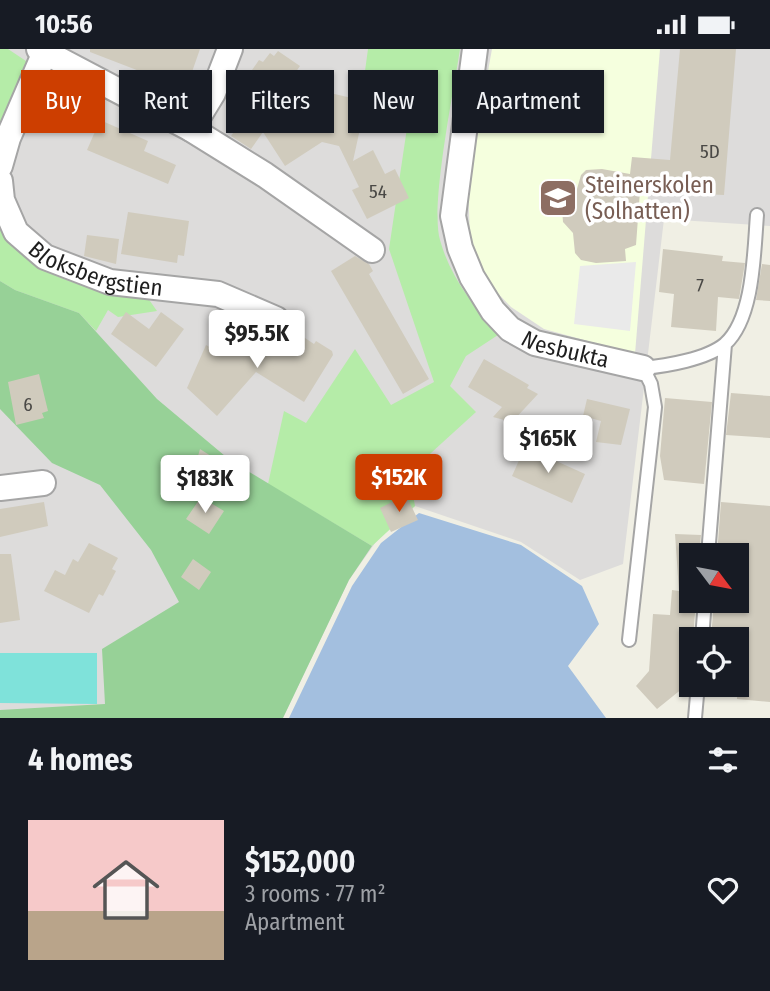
<!DOCTYPE html>
<html lang="en">
<head>
<meta charset="utf-8">
<style>
	body { margin:0; font-family:"Fira Sans Condensed",sans-serif; background:#20242c; color:#f1f3f6; height:100vh; display:flex; flex-direction:column; font-size:26px; white-space:nowrap }
	* { box-sizing:border-box; margin:0 }
	p { font-size:23px; color:#9ea1a6 }
	.icon { flex:none; width:38px; height:38px; fill:none; stroke:currentColor; stroke-width:2; stroke-linecap:round; stroke-linejoin:round }
	.map { position:relative; height:669px; overflow:hidden }
	.drawer { display:flex; flex-direction:column; background:#171b24; flex:1 }
	.drawer>* { flex:none }
	.guide { position:absolute; left:21px; top:21px; width:728px; height:63px; display:flex; gap:14px }
	.needle { width:46px; rotate:122deg }
	.tools { position:absolute; left:679px; top:494px; display:grid; gap:14px }
	.tools a { display:grid; place-items:center; width:70px; height:70px; border-radius:0px; background:#171b24; box-shadow:0 2px 5px #0004; font-size:35px }
	.price { position:absolute; translate:-50% -60px; padding:0 16px; border-radius:7px; background:#fff; color:#222; font-size:23px; line-height:46px; filter:drop-shadow(0 2px 4px #0008) }
	.price::after { content:''; position:absolute; left:50%; top:42px; width:21px; height:16px; margin-left:-10px; background:inherit; clip-path:polygon(0 0,100% 0,50% 100%) }
	.price.on { background:#cd3e00; color:#fff }
	ul { padding:0; list-style:none }
	li { display:flex; align-items:center; gap:21px; height:175px; padding:0 28px }
	li+li { border-top:2px solid #363941 }
	li span { display:grid; place-items:center; flex:none; width:196px; height:140px; border-radius:0px; color:#555 }
	li>.icon { margin-inline-start:auto }
	span .icon { width:84px; height:84px; fill:#fffc; stroke-width:1 }
	li b { font-size:30px }
	h2 { display:flex; justify-content:space-between; align-items:center; height:84px; padding:0 28px; font-size:30px }
	.tag { padding:0 24px; border-radius:0px; background:#171b24; box-shadow:0 2px 5px #0004; font-size:24px; line-height:63px }
	.tag.on { background:#cd3e00; color:#fff }
	.status { display:flex; justify-content:space-between; align-items:center; height:49px; padding:0 35px; background:#171b24; direction:ltr }
	.status svg { height:19px; fill:currentColor }
	.map>svg:first-child { display:block }
	.residential { fill:#dddcdb }
	.education { fill:#f5ffde }
	.grass { fill:#b5eca8 }
	.forest { fill:#97d197 }
	.pitch { fill:#7fe2da }
	.parking { fill:#eaeaea }
	.water { fill:#a3bfdf }
	.building { fill:#d0cbbd }
	.lines { fill:none; stroke-linecap:round; stroke-linejoin:round }
	.service-casing { stroke:#a5a5a5; stroke-width:16 }
	.minor-casing { stroke:#a5a5a5; stroke-width:28 }
	.service { stroke:#fff; stroke-width:12 }
	.minor { stroke:#fff; stroke-width:24 }
	.labels { text-anchor:middle; dominant-baseline:central; stroke-width:7; stroke-linejoin:round; paint-order:stroke }
	.number-label { font-size:19px; fill:#4a4946 }
	.education-label { font-size:23px; fill:#785e54; stroke:#fff; text-anchor:start }
	.street-label { font-size:23px; fill:#1e1e1e; stroke:#fff }
</style>
</head>
<body>
<div class="status"><b>10:56</b><svg viewBox="0 0 49 12"><path d="M0 12V9h3v3zM5 12V6h3v6zM10 12V3h3v9zM15 12V0h3v12zM26 1h20v11H26zM47 4h2v5h-2z"/></svg></div>
<div class="map">
<svg width="770" height="669" viewBox="0 0 770 669">
	<rect width="100%" height="100%" fill="#f0efe4"/>
	<!-- residential -->
	<path class="residential" d="M 0,0 L 770,0 L 770,177 L 664,170 L 623,515 L 580,531 L 521,493 L 415,457 L 378,490 L 349,531 L 283,669 L 0,669 Z"/>
	<!-- education -->
	<path class="education" d="M 492,0 L 660,0 L 635,305 L 544,280 L 511,258 L 489,235 L 481,217 L 470,189 L 468,134 Z"/>
	<!-- grass -->
	<path class="grass" d="M 0,0 L 8,0 L 29,14 L 0,94 Z
		M 368,0 L 460,0 C 454,41 430,157 440,191 C 450,228 474,257 498,286 L 466,307 L 450,337 L 476,363 L 409,424 L 415,457 L 372,497 L 268,435 L 284,362 L 306,374 L 355,300 L 391,356 L 434,333 L 389,200 L 411,52 L 362,44 Z
		M 0,170 C 26,230 86,241 145,245 L 157,262 L 118,268 L 108,261 L 96,282 L 79,264 L 15,241 L 0,232 Z"/>
	<!-- forest -->
	<path class="forest" d="M 0,232 L 15,241 L 79,264 L 157,350 L 231,412 L 372,497 L 349,531 L 283,669 L 0,669 L 0,661 L 105,655 L 102,600 L 179,553 L 151,501 L 100,436 L 52,414 L 0,360 Z"/>
	<!-- pitch -->
	<path class="pitch" d="M 0,604 L 97,604 L 97,655 L 0,654 Z"/>
	<!-- parking -->
	<path class="parking" d="M 636,213 L 630,282 L 574,275 L 580,217 Z"/>
	<!-- water -->
	<path class="water" d="M 419,464 L 521,496 L 582,537 L 599,575 L 568,617 L 606,669 L 289,669 L 352,537 L 381,494 Z"/>
	<!-- building -->
	<path class="building" d="M 90,0 L 200,0 L 186,40 L 90,3 Z
		M 680,0 L 736,0 L 724,146 L 640,142 L 636,196 L 625,200 L 626,212 L 596,214 L 581,211 L 575,204 L 573,184 L 563,173 L 562,160 L 575,147 L 581,126 L 586,121 L 602,120 L 630,125 L 632,108 L 670,111 Z
		M 278,2 L 300,17 L 288,34 L 360,51 L 357,64 L 363,66 L 353,112 L 373,101 L 385,125 L 395,120 L 409,149 L 367,170 L 352,141 L 359,138 L 339,97 L 322,93 L 285,117 L 263,83 L 251,100 L 231,87 L 247,64 L 238,57 L 242,52 L 237,48 L 244,39 L 241,37 L 259,11 L 263,13 L 270,4 L 274,7 Z
		M 512,34 L 550,40 L 545,65 L 508,59 Z
		M 100,71 L 148,92 L 144,102 L 176,116 L 168,135 L 87,101 Z
		M 128,163 L 189,172 L 184,207 L 178,206 L 177,214 L 121,205 Z
		M 87,186 L 119,190 L 116,215 L 84,207 Z
		M 663,200 L 723,207 L 722,212 L 745,214 L 739,250 L 718,248 L 716,282 L 671,278 L 674,245 L 659,243 Z
		M 355,207 L 369,215 L 373,222 L 369,225 L 429,330 L 403,345 L 331,222 Z
		M 762,215 L 770,216 L 770,252 L 756,251 Z
		M 126,263 L 149,280 L 161,263 L 184,280 L 156,318 L 111,285 Z
		M 225,286 L 265,306 L 274,292 L 291,303 L 302,287 L 314,295 L 316,292 L 332,302 L 333,306 L 304,353 L 256,323 L 217,367 L 187,339 L 206,296 L 217,302 Z
		M 484,310 L 529,336 L 527,339 L 538,345 L 512,373 L 493,368 L 502,358 L 468,338 Z
		M 39,325 L 48,362 L 42,364 L 44,369 L 16,376 L 8,333 Z
		M 731,344 L 770,347 L 770,389 L 726,386 Z
		M 665,349 L 712,353 L 704,435 L 664,431 L 660,407 Z
		M 587,350 L 630,360 L 621,396 L 596,393 L 601,372 L 583,367 Z
		M 525,398 L 585,425 L 572,454 L 512,427 Z
		M 200,400 L 236,423 L 218,450 L 182,425 L 188,419 L 192,408 L 198,407 Z
		M 406,446 L 418,471 L 391,483 L 380,459 Z
		M 201,448 L 224,462 L 209,485 L 186,470 Z
		M 44,453 L 48,477 L 0,488 L 0,460 Z
		M 721,453 L 770,457 L 770,653 L 737,650 L 737,590 L 711,590 L 714,551 L 737,551 L 737,506 L 717,506 Z
		M 675,485 L 701,486 L 699,506 L 691,506 L 691,551 L 696,551 L 693,590 L 688,635 L 657,660 L 636,637 L 649,622 L 653,565 L 670,566 L 672,541 L 679,542 Z
		M 89,494 L 118,509 L 112,520 L 116,522 L 103,547 L 99,545 L 89,564 L 44,542 L 55,521 L 65,526 L 73,510 L 78,513 Z
		M 0,505 L 11,505 L 20,571 L 0,574 Z
		M 193,510 L 211,523 L 199,541 L 181,528 Z"/>
	<g class="lines">
		<defs>
			<path id="service" d="M 708,506 L 725,295
				M 702,590 L 705,551
				M 629,591 L 655,358 L 651,335 L 643,319 C 666,317 707,310 725,295 C 754,269 754,202 757,166
				M 695,669 L 698,635"/>
			<g id="minor">
				<path d="M 39,0 L 191,80 L 213,44 L 230,0"/>
				<path id="s1" d="M 475,0 L 453,167 L 460,199 L 472,228 L 493,262 L 510,280 L 535,294 L 643,319"/>
				<path d="M 191,80 L 265,126 L 372,201"/>
				<path d="M 0,117 L 8,89 L 45,3"/>
				<path id="s2" d="M 0,132 L 2,151 L 16,183 L 45,208 L 110,233 L 218,245 L 276,270"/>
				<path d="M 0,439 L 43,434"/>
			</g>
		</defs>
		<!-- service casing -->
		<use href="#service" class="service-casing"/>
		<!-- minor casing -->
		<use href="#minor" class="minor-casing"/>
		<!-- service -->
		<use href="#service" class="service"/>
		<!-- minor -->
		<use href="#minor" class="minor"/>
	</g>
	<!-- icons -->
	<defs>
		<symbol id="school-square" viewBox="-11 -11 22 22"><rect x="-9" y="-9" width="18" height="18" rx="4" fill="#8d6e63" stroke="#fff"/><path d="M0-5L7-2L0 1L-7-2ZM-4 1L0 2.5L4 1V4Q0 6-4 4Z" fill="#fff"/></symbol>
	</defs>
	<g fill-rule="evenodd">
		<use href="#school-square" x="536" y="127" width="44" height="44"/>
	</g>
	<g class="labels">
		<!-- number labels -->
		<g class="number-label">
			<text x="710" y="102">5D</text>
			<text x="378" y="142">54</text>
			<text x="700" y="236">7</text>
			<text x="28" y="355">6</text>
		</g>
		<!-- education labels -->
		<g class="education-label">
			<text x="585" y="136">Steinerskolen<tspan x="585" dy="26">(Solhatten)</tspan></text>
		</g>
		<!-- street labels -->
		<g class="street-label">
			<text stroke="none"><textPath href="#s2" startOffset="145">Bloksbergstien</textPath></text>
			<text stroke="none"><textPath href="#s1" startOffset="357">Nesbukta</textPath></text>
		</g>
	</g>
</svg>
<div class="tools">
<a><svg class="needle" viewBox="-14 -14 28 28"><path d="M0-13l5 13h-10z" fill="#e53935"/><path d="M0 13l5-13h-10z" fill="#9ea1a6"/></svg></a>
<a><svg class="icon" aria-label="locate" viewBox="0 0 24 24"><circle cx="12" cy="12" r="6"/><path d="M12 2v4M12 18v4M2 12h4M18 12h4"/></svg></a>
</div>
<b class="price" style="left:257px;top:321px">$95.5K</b>
<b class="price" style="left:548px;top:426px">$165K</b>
<b class="price on" style="left:399px;top:465px">$152K</b>
<b class="price" style="left:205px;top:466px">$183K</b>
<div class="guide">
<a class="tag on">Buy</a>
<a class="tag">Rent</a>
<a class="tag">Filters</a>
<a class="tag">New</a>
<a class="tag">Apartment</a>
</div>
</div>
<section class="drawer">
<h2>4 homes<svg class="icon" aria-label="filters" viewBox="0 0 24 24"><path d="M4 7h16M4 17h16"/><circle cx="9" cy="7" r="2"/><circle cx="15" cy="17" r="2"/></svg></h2>
<ul>
<li><span style="background:linear-gradient(#f6c9c9 65%,#b9a48a 0)"><svg class="icon" aria-label="home" viewBox="0 0 24 24"><path d="M3 11l9-7 9 7M6 9v11h12V9"/></svg></span><div><b>$152,000</b><p>3 rooms · 77 m²</p><p>Apartment</p></div><svg class="icon" aria-label="heart" viewBox="0 0 24 24"><path d="M12 20l-8-8c-3-5 5-10 8-4 3-6 11-1 8 4z"/></svg></li>
</ul>
</section>
</body>
</html>
